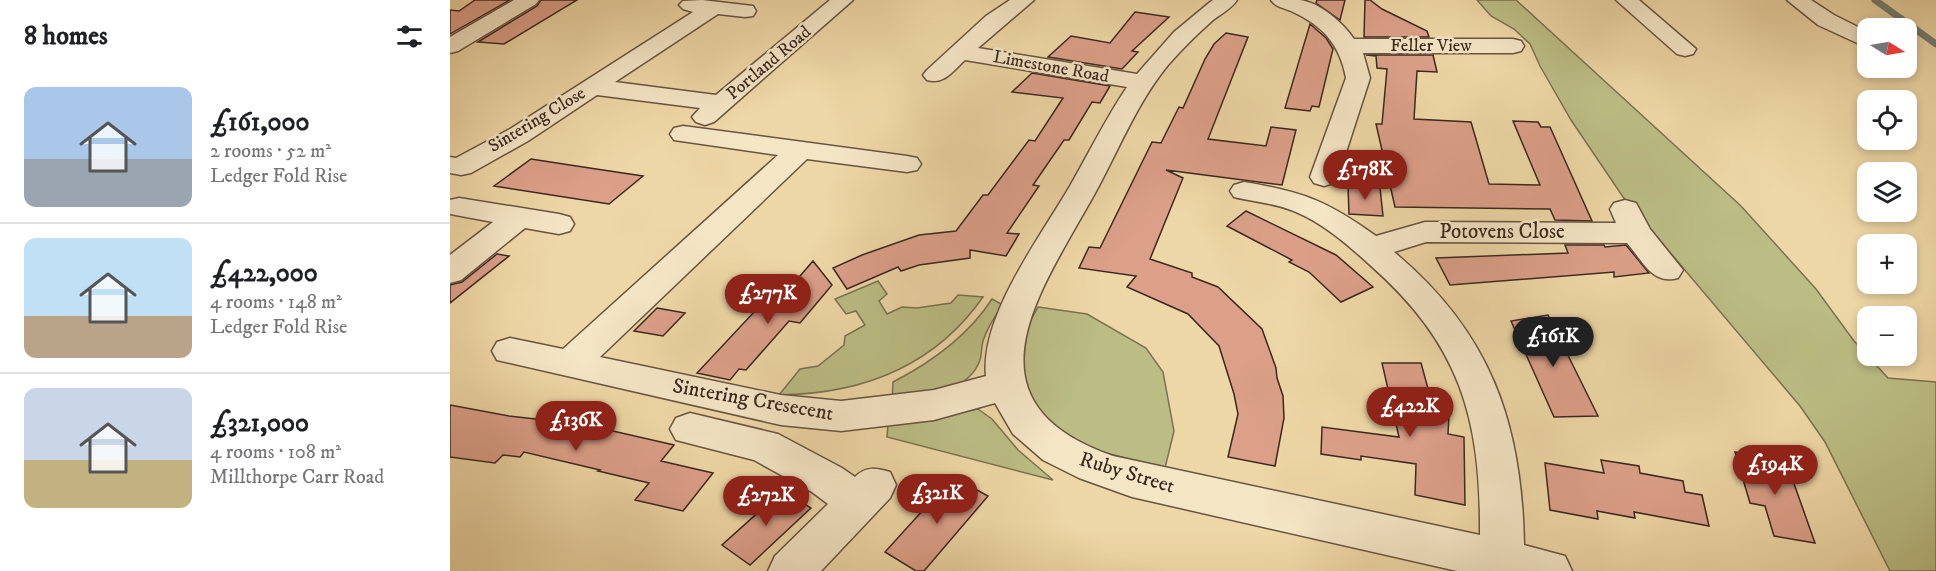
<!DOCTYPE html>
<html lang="en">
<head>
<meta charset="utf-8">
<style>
	body { margin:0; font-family:"IM FELL DW Pica",serif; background:#f6f6f6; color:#202124; height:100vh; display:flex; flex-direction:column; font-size:22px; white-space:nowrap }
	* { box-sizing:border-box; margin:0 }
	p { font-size:20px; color:#757577 }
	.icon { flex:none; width:33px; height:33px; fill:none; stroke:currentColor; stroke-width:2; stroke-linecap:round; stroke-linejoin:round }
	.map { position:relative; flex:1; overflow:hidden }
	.side { display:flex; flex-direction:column; background:#fff; width:450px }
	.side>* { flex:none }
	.needle { width:39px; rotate:101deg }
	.fabs { position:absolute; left:1407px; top:18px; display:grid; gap:12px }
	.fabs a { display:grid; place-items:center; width:60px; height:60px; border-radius:12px; background:#fff; box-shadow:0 3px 9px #0003; font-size:30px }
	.price { position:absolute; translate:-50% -51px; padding:0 14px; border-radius:21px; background:#8f2418; color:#fff; font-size:20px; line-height:39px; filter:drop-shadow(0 2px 3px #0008) }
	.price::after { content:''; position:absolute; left:50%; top:36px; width:18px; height:14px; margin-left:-9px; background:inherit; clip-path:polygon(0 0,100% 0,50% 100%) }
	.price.active { background:#222; color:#fff }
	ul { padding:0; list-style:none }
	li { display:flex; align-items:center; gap:18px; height:150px; padding:0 24px }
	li+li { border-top:2px solid #e0e0e0 }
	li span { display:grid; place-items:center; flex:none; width:168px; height:120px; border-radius:12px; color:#555 }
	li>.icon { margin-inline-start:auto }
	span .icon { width:72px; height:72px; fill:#fffc; stroke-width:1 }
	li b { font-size:26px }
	h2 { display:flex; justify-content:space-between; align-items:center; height:72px; padding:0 24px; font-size:26px }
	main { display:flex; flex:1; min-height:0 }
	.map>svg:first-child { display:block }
	.green { fill:#bbbd84; stroke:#7a7252; stroke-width:1.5 }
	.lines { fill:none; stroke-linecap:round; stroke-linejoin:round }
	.stream { stroke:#747e75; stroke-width:7 }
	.building { fill:#dca089; stroke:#3a281f; stroke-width:1.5 }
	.minor-casing { stroke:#675441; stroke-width:3 }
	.minor { fill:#f4e5c5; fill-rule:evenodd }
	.labels { text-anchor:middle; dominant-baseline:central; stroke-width:5; stroke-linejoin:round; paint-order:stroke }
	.far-street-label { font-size:18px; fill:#3a281f; stroke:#f4e5c5 }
	.street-label { font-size:21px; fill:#3a281f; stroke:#f4e5c5 }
</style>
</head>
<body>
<main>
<section class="side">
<h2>8 homes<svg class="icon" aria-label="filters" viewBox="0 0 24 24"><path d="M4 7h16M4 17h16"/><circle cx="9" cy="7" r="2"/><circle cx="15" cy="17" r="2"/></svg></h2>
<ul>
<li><span style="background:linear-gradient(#a9c7e8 60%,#9aa5b1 0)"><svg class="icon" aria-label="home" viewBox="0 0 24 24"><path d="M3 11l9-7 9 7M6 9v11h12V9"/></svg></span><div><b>£161,000</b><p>2 rooms · 52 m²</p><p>Ledger Fold Rise</p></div></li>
<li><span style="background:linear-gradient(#bfe0f5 65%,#b9a48a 0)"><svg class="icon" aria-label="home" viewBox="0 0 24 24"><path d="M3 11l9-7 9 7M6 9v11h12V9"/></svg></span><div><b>£422,000</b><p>4 rooms · 148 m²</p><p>Ledger Fold Rise</p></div></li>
<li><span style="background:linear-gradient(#c9d6e8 60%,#c2b280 0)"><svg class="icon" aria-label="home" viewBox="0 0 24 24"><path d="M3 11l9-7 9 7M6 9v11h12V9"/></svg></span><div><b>£321,000</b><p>4 rooms · 108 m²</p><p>Millthorpe Carr Road</p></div></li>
</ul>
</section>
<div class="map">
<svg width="1486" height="571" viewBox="0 0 1486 571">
	<rect width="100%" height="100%" fill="#eed7a6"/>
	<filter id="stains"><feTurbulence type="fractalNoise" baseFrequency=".00333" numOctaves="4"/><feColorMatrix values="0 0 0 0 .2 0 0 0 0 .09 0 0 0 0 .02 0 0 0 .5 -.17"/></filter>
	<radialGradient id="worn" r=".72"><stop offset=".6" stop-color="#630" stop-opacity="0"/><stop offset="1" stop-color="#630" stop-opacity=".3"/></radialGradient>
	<!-- green -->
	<path class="green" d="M 1027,0 L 1066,0 L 1291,206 L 1366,289 L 1404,341 L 1438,378 L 1486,382 L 1486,571 L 1440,571 L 1375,442 L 1350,406 L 1173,197 L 1121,120 L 1090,66 L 1080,44 L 1064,29 L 1041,16 Z
		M 428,281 L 437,294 L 429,301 L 437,314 L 452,307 L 467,308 L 501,303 L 508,295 L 533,297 C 484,367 412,394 329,395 L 350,369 L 368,366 L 394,345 L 395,336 L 415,325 L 406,311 L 396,314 L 385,299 Z
		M 542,299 L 553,305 C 545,316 537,328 533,341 C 531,348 532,354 530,360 C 518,394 472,396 442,402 L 443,382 C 482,362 518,336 542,299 Z
		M 588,307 L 637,314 L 696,348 L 713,372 L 724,431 L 715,468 L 644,450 L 602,428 L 569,383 L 570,340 Z
		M 528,409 L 542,419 L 568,450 L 603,480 L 437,437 L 438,425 Z"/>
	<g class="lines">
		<!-- stream -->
		<path class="stream" d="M 1425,0 L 1486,44"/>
	</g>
	<!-- building -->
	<path class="building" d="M 25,0 L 60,0 L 0,34 L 0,10 L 9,11 Z
		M 91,0 L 127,0 L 54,44 L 28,42 L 87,6 Z
		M 867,0 L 895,0 L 890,20 L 866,3 Z
		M 915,0 L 920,0 L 932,9 L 977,31 L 979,37 L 914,37 Z
		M 685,12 L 719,17 L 682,51 L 688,52 L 672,69 L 598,57 L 621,36 L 660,43 Z
		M 860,24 L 876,38 L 883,49 L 869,107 L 862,106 L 860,111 L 835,108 Z
		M 776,33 L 798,37 L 758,139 L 816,146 L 821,127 L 846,130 L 832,185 L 716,170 L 733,178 L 700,259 L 742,273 L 742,277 L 768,287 L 812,329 L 826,368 L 827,378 L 833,396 L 834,418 L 825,466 L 778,457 L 788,414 L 784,394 L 769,346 L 738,314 L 677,287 L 686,276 L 629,268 L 639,247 L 650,248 L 702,142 L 711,143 L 729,107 L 733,108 L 755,59 L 764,44 Z
		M 916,55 L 983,55 L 987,72 L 967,71 L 964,119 L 1021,122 L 1039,184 L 1090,185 L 1063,121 L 1088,122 L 1091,127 L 1100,127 L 1142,221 L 1105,220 L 1100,209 L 945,207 L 926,124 L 932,124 L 937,69 L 927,68 L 926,56 Z
		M 582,73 L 660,86 L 650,103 L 642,102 L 619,140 L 614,140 L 583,185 L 589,186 L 557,233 L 569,234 L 556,256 L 520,250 L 520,258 L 469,265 L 451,271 L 448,267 L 397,289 L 383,268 L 412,255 L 469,235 L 506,231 L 533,195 L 538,195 L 579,140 L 585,141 L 613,98 L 562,92 Z
		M 81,159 L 133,167 L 193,176 L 159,204 L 44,186 Z
		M 898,186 L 930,188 L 933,216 L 899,214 Z
		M 796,211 L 886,255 L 923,287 L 891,302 L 859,272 L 839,262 L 842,260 L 777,226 Z
		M 1115,245 L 1154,245 L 1155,247 L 1176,245 L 1199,273 L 1164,277 L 1164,272 L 1000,285 L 986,258 L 1118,253 Z
		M 47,254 L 59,256 L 0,303 L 0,285 L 12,282 Z
		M 363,261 L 382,285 L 350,323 L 339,321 L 296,370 L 289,369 L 280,380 L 247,373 L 305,311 L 318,313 Z
		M 207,308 L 235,313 L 213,336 L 184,331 Z
		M 1098,315 L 1148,416 L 1104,417 L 1061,321 Z
		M 932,363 L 971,363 L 985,414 L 999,414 L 998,434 L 1014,437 L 1015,505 L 965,495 L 966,464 L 911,456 L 911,460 L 871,454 L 872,427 L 949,437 Z
		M 0,405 L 59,416 L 112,422 L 115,420 L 224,445 L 211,461 L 263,473 L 233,511 L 185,500 L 199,483 L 148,471 L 150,470 L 74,452 L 70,457 L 53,455 L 45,463 L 0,457 Z
		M 1285,452 L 1336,461 L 1365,543 L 1324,536 L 1315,506 L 1300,503 Z
		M 1151,460 L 1189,466 L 1190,473 L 1233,481 L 1235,492 L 1252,495 L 1259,526 L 1184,512 L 1185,518 L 1147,511 L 1148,519 L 1100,510 L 1095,463 L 1154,473 Z
		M 503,477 L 538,496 L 474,571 L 466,571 L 435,552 Z
		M 333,490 L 361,508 L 300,565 L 272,545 Z"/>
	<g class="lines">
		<defs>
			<path id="minor" d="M 64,0 L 89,0 L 86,4 L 8,51 L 0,53 L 0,37 Z
				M 252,0 L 303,6 L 306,11 L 303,16 L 295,17 L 268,14 L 165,82 L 266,95 L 380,0 L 403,0 L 264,122 L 255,125 L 246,122 L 242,117 L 250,108 L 147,95 L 78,141 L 21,173 L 11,175 L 0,173 L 0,157 L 6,158 L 60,129 L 243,12 L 233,9 L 229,5 L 233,1 Z
				M 560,0 L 584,0 L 528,48 L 687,74 L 724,32 L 759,3 L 763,0 L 787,0 C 782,8 771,14 763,20 C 747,34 732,49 718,65 C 686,104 668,152 644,195 C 590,292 508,402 663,456 L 1030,535 C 1031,417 1010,344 919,264 C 898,245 873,223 846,212 C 826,203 804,202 784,197 L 780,191 L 784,185 L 794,182 C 854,192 877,201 926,236 L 975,222 L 1166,223 L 1160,209 L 1164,203 L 1175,200 L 1186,203 L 1200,229 L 1233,270 L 1228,278 C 1202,285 1193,261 1177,243 L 976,242 L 944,252 C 1040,332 1072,422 1074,545 L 1115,556 L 1122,571 L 1007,571 L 682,497 L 629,478 L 593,460 L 563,434 L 545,403 L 484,420 L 391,431 L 331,425 L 47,360 L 42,351 L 47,342 L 60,338 L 113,349 L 328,155 L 224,140 L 220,134 L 224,128 L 233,126 L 457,156 L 467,158 L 471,164 L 467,170 L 457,172 L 357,159 L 150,357 L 331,395 L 391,401 L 484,390 L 536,376 C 530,316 591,236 620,186 C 639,153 656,118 677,87 L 515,60 C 503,71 494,85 477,80 L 473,75 L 477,70 L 536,16 Z
				M 821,0 C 830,0 841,0 850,0 C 871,3 893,23 904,39 L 1063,39 L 1071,41 L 1074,46 L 1071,51 L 1063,53 L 913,53 L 920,78 L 888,177 L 884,183 L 874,186 L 864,183 L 860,177 L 896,78 C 890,44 872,25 841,11 C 834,8 825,7 821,0 Z
				M 1166,0 L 1189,0 L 1246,49 L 1243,54 L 1235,56 L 1227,54 Z
				M 1337,0 L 1361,0 L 1384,15 L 1418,32 L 1418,48 L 1368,25 Z
				M 9,198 L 109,214 L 120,217 L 124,224 L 120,231 L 109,234 L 75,228 L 11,280 L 0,283 L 0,255 L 43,222 L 0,214 L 0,200 Z
				M 240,413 L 328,434 L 392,468 L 405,477 C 416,466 426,468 440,472 L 446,485 L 440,498 L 371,571 L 318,571 L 325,556 L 378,504 L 362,492 L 304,460 L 226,440 L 220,429 L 226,418 Z"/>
		</defs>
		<!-- minor casing -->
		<use href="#minor" class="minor-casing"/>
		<!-- minor -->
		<use href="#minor" class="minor"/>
	</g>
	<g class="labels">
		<!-- far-street labels -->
		<g class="far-street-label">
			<text x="981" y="46">Feller View</text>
			<text transform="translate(319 63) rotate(-40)">Portland Road</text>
			<text transform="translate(601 67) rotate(10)">Limestone Road</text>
			<text transform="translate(87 120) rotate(-31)">Sintering Close</text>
		</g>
		<!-- street labels -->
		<g class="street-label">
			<text x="1052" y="232">Potovens Close</text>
			<text transform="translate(303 400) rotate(10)">Sintering Cresecent</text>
			<text transform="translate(677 473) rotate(17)">Ruby Street</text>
		</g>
	</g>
	<rect width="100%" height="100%" filter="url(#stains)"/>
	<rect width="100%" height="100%" fill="url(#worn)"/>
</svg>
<div class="fabs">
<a><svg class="needle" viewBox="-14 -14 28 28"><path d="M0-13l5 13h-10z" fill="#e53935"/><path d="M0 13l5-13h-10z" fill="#757577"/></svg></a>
<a><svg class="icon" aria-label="locate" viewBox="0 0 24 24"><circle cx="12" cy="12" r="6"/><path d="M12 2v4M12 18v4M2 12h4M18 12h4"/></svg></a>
<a><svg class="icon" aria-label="layers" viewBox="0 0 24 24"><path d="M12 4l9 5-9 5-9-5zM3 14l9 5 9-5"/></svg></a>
<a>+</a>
<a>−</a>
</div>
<b class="price" style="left:915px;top:201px">£178K</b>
<b class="price" style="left:318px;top:325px">£277K</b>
<b class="price active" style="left:1103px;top:368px">£161K</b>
<b class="price" style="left:960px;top:438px">£422K</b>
<b class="price" style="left:126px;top:452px">£136K</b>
<b class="price" style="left:1325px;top:496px">£194K</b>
<b class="price" style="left:487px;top:525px">£321K</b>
<b class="price" style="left:316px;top:527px">£272K</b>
</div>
</main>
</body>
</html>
